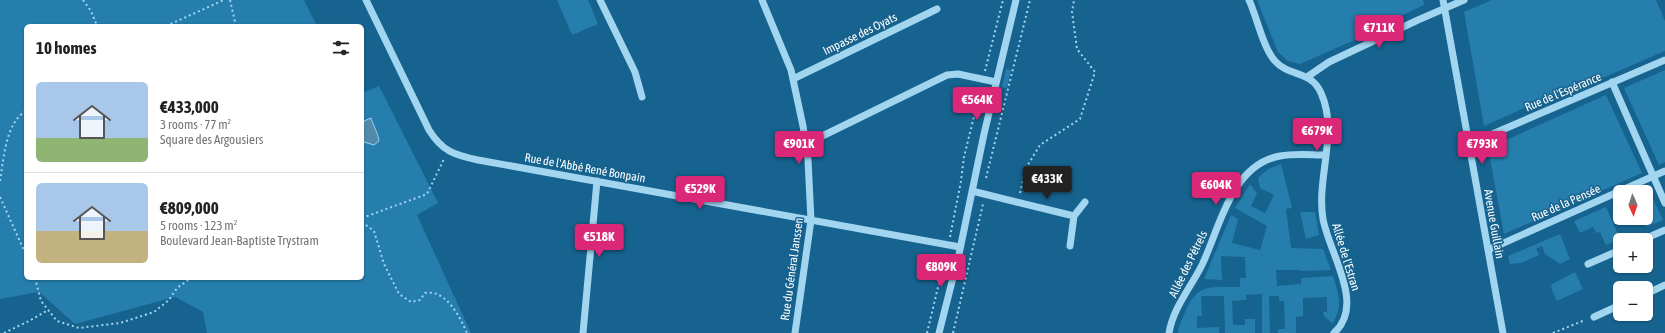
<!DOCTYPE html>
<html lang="en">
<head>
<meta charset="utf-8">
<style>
	body { margin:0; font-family:"Asap Condensed",sans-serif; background:#f2f2f2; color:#222; height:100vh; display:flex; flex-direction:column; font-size:15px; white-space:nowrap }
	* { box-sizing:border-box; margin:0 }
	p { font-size:13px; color:#767676 }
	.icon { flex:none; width:22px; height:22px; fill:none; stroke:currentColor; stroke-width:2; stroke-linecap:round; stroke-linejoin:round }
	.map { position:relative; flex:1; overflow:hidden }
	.sheet { position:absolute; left:24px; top:24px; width:340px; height:256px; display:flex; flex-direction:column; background:#fff; border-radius:6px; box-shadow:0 1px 3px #0004 }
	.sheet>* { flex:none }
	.needle { width:26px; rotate:177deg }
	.buttons { position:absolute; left:1613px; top:185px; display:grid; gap:8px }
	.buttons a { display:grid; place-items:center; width:40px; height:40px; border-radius:6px; background:#fff; box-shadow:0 1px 3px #0004; font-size:20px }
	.price { position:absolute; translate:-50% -34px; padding:0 9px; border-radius:4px; background:#db2777; color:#fff; font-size:13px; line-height:26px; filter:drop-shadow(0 1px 2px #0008) }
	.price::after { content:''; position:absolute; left:50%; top:24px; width:12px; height:9px; margin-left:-6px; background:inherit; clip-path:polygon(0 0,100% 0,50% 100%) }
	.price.on { background:#222; color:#fff }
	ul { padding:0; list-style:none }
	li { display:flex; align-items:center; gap:12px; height:100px; padding:0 12px }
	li+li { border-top:1px solid #e0e0e0 }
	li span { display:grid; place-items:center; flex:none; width:112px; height:80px; border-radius:6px; color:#555 }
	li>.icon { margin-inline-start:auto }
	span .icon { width:48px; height:48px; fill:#fffc; stroke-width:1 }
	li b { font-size:17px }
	h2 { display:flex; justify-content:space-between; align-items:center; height:48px; padding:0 12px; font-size:17px }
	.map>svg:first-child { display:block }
	.green { fill:#257eac }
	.water { fill:#548aa9; stroke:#94d3f3 }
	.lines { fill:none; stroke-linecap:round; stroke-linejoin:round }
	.path { stroke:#a2d5f0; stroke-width:2; stroke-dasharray:2 3; stroke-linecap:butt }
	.minor { stroke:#a2d5f0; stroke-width:7 }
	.labels { text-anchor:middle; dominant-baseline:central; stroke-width:3; stroke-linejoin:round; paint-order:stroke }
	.street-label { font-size:12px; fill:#fff; stroke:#16638f }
</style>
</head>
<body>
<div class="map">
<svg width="1665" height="333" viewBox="0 0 1665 333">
	<rect width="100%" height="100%" fill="#16638f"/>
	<!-- green -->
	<path class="green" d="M 0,0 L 304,0 L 317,26 L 26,26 L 26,278 L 362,278 L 362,93 L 379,86 L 438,203 L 417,215 L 471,333 L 207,333 L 203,312 L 175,297 L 75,324 L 39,292 L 0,299 Z
		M 557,0 L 588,0 L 598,24 L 572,35 Z
		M 1257,0 L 1423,0 L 1424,5 L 1375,28 L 1375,31 L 1300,64 L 1288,61 L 1278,52 Z
		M 1492,0 L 1656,0 L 1665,21 L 1665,51 L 1542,104 L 1540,101 L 1484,126 L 1464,12 Z
		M 1006,69 L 1011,70 L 1007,88 L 1002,87 Z
		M 1665,70 L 1665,162 L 1659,165 L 1624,88 Z
		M 1606,95 L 1642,173 L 1504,234 L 1488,148 Z
		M 1281,164 L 1292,208 L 1286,209 L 1291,248 L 1323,249 L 1331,270 L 1301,271 L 1300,270 L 1276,270 L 1277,286 L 1301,284 L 1301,278 L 1333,276 C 1338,292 1343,305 1334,321 L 1332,323 L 1324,316 L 1323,312 L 1327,312 L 1327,297 L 1303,298 L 1303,316 L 1296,317 L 1296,333 L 1278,333 L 1278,329 L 1285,329 L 1284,301 L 1279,301 L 1279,296 L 1269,296 L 1270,333 L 1262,333 L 1262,294 L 1246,295 L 1246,300 L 1232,301 L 1233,325 L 1245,325 L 1245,319 L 1255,319 L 1255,333 L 1225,333 L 1224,296 L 1201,296 L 1202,316 L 1197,316 L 1197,328 L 1219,327 L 1219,333 L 1178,333 C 1178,326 1183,319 1185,312 C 1199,281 1211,288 1240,287 L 1240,278 L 1246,278 L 1245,257 L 1221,256 L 1222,280 L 1204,279 L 1231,215 L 1238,219 L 1232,243 L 1260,250 L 1267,226 L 1235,208 L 1250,184 L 1257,193 L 1251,206 L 1265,213 L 1274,195 L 1260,188 L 1258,178 L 1268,169 Z
		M 1648,188 L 1663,220 L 1647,227 L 1643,218 L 1646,218 L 1646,192 L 1640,192 Z
		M 1606,207 L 1620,239 L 1606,245 L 1600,232 L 1596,233 L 1593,227 L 1580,233 L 1574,221 Z
		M 1300,212 L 1315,212 L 1319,235 L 1306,239 Z
		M 1560,234 L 1570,259 L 1560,264 L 1545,254 L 1542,246 L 1536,249 L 1539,255 L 1521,263 L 1510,264 L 1508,256 Z
		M 1575,272 L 1583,289 L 1557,301 L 1551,288 L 1552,284 Z"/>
	<!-- water -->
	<path class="water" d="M 371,118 C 373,126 378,132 379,141 L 374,145 L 364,142 L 362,132 L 364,121 Z"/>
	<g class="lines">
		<!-- path -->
		<path class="path" d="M 83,0 L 91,11 L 97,26
			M 230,0 L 236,26
			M 166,26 L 224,0
			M 985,71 L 1003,0
			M 986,178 L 1030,0
			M 0,181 C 3,163 5,134 17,119 C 19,116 23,113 26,110
			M 1020,193 L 1026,168 L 1040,145 L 1080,119 L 1095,72 L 1077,49 L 1072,12 L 1074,0
			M 0,197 L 26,255
			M 362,218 L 427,194 L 444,159
			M 362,222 L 374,231 L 384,264 L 399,294 L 411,302 L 420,300 L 425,293 C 446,289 460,317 467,333
			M 950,237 L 961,181 L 964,157 L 981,88
			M 35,278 L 41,301 L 57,321 L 79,328 L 120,323 L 154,312 L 169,300 L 177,288 L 191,278
			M 4,333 L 31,320 L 48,310
			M 927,333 L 946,254
			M 953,333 L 983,204
			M 1553,333 L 1585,320"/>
		<!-- minor -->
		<path class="minor" d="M 366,0 L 429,130 C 442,151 454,155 478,160 L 960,247
			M 600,0 L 635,72 L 642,97
			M 762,0 L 791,70 L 803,126 L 808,160 L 811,220 L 795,333
			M 1249,0 C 1257,17 1263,48 1275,61 C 1289,77 1311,70 1321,93 C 1339,132 1316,178 1323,219 C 1329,253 1366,305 1334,333
			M 1443,0 L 1503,333
			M 1307,77 L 1329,62 L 1418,20 L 1464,0
			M 793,79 L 937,9
			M 1612,82 L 1665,203
			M 806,144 L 947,75 L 958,74 L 996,82
			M 1469,144 L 1665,60
			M 972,191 L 1074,216 L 1070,246
			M 1074,216 L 1085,202
			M 1642,240 L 1665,230
			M 1488,250 L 1665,171
			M 1588,264 L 1620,250
			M 1646,294 L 1665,285
			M 1594,317 L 1620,305
			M 583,333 L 597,181
			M 939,333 L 959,254 L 984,134 L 1016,0
			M 1169,333 C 1173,308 1191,287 1202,265 C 1220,227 1231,165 1280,156 C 1295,153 1311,155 1326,155"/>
	</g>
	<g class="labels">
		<!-- street labels -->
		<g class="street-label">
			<text transform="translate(860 34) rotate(-26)">Impasse des Oyats</text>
			<text transform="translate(1563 92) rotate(-23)">Rue de l'Espérance</text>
			<text transform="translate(585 168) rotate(10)">Rue de l'Abbé René Bonpain</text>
			<text transform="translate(1566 203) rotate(-24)">Rue de la Pensée</text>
			<text transform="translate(1494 224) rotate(80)">Avenue Guillain</text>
			<text transform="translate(1346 257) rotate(73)">Allée de l'Estran</text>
			<text transform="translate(1188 264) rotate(-64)">Allée des Pétrels</text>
			<text transform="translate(792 269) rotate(-82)">Rue du Général Janssen</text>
		</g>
	</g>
</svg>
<div class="buttons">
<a><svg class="needle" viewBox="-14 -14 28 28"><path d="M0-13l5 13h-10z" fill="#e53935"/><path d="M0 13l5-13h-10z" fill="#767676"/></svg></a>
<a>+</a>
<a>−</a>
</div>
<b class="price" style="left:1379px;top:49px">€711K</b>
<b class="price" style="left:977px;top:121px">€564K</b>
<b class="price" style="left:1317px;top:152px">€679K</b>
<b class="price" style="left:799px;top:165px">€901K</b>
<b class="price" style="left:1482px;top:165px">€793K</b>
<b class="price on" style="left:1047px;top:200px">€433K</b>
<b class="price" style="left:1216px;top:206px">€604K</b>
<b class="price" style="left:700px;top:210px">€529K</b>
<b class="price" style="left:599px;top:258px">€518K</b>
<b class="price" style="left:941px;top:288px">€809K</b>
<section class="sheet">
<h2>10 homes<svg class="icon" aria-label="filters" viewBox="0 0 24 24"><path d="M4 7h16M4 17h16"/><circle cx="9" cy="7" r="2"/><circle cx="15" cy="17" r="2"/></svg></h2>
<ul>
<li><span style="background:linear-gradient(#a9c7e8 70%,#8fb573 0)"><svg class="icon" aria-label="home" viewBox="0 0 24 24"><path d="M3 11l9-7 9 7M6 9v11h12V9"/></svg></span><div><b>€433,000</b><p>3 rooms · 77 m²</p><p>Square des Argousiers</p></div></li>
<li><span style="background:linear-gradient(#a9c7e8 60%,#c2b280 0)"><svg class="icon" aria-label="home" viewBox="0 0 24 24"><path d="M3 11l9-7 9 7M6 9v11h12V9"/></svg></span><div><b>€809,000</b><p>5 rooms · 123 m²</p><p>Boulevard Jean-Baptiste Trystram</p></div></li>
</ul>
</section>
</div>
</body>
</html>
